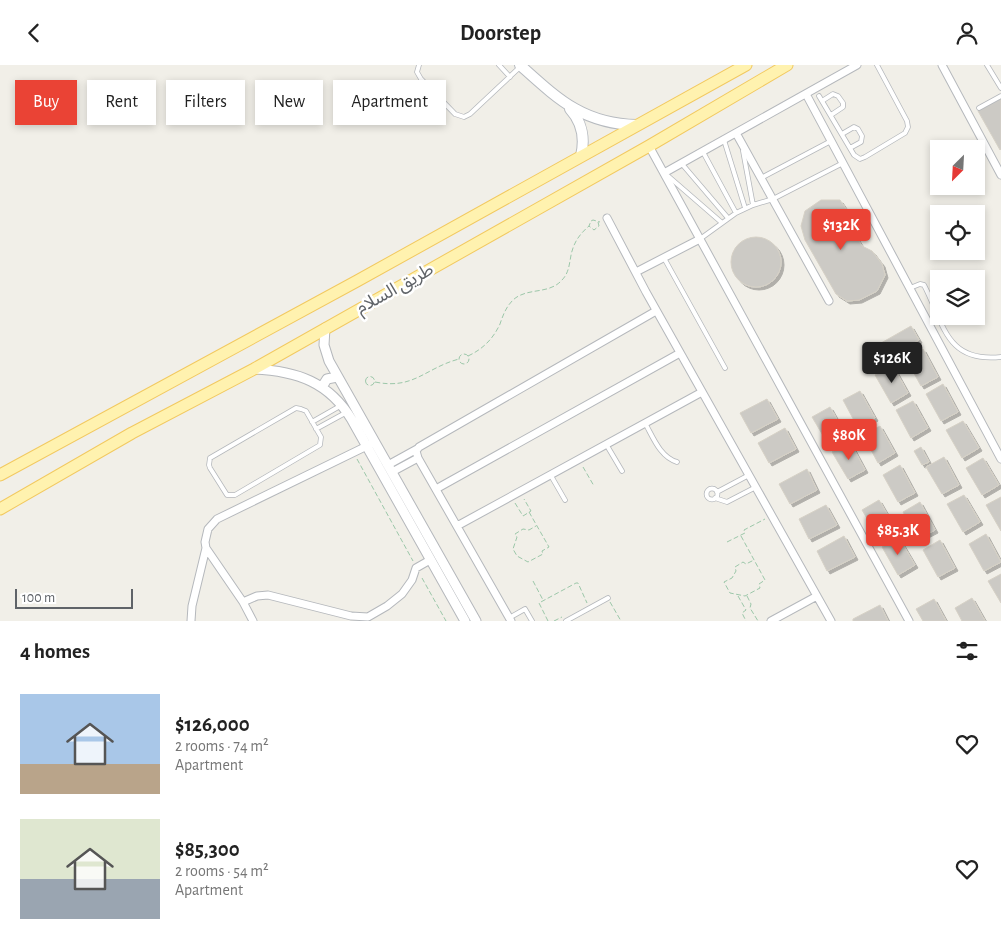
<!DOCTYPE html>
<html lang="en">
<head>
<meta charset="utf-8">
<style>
	body { margin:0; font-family:"Alegreya Sans","Noto Sans Arabic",sans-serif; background:#f6f6f6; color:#222; height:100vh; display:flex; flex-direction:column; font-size:19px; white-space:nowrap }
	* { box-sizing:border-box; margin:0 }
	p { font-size:16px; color:#767676 }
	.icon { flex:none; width:28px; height:28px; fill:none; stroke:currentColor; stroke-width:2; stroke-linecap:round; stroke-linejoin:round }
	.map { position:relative; height:556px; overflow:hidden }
	.panel { display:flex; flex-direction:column; background:#fff; flex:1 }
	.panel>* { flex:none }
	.top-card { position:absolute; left:15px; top:15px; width:500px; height:45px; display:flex; gap:10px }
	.needle { width:32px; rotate:204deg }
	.buttons { position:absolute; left:930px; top:75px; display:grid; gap:10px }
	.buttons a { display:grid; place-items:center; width:55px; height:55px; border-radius:0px; background:#fff; box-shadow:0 2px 8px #0003; font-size:25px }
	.scale { position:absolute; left:15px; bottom:12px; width:118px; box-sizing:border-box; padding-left:5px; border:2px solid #5f6368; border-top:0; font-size:14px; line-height:18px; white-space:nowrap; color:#5f6368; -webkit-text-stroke:4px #fff; paint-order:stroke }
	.price { position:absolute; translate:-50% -42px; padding:0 11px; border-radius:5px; background:#ea4335; color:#fff; font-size:16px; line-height:32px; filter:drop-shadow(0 1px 2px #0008) }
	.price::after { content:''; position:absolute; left:50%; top:30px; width:15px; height:11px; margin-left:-8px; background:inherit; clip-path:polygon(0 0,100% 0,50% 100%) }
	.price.selected { background:#222; color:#fff }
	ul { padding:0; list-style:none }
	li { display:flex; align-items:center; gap:15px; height:125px; padding:0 20px }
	li span { display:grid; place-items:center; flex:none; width:140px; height:100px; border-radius:0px; color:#555 }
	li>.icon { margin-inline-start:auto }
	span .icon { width:60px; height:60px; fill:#fffc; stroke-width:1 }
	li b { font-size:21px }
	h2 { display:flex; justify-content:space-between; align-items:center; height:60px; padding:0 20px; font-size:21px }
	.chip { padding:0 18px; border-radius:0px; background:#fff; box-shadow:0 2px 8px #0003; font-size:18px; line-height:45px }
	.chip.selected { background:#ea4335; color:#fff }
	header { display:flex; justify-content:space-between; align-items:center; height:65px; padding:0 20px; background:#fff; font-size:22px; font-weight:700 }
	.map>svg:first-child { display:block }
	.building { fill:#cccac5; stroke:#d6d1c6; filter:url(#shadow) }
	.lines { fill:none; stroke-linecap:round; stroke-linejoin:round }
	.service-casing { stroke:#b5b8bc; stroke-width:5.5 }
	.minor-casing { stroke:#b5b8bc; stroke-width:9 }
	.tertiary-casing { stroke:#b5b8bc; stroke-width:11 }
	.secondary-casing { stroke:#b6babf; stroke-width:12 }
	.primary-casing { stroke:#f2c960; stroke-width:13 }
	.path { stroke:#9cc7a9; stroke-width:1; stroke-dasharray:5 2.5; stroke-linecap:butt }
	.service { stroke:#fff; stroke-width:4 }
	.minor { stroke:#fff; stroke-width:7 }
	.tertiary { stroke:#fff; stroke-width:9 }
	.secondary { stroke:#fff; stroke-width:10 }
	.primary { stroke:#fff2af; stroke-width:11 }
	.labels { text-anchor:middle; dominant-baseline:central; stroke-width:5; stroke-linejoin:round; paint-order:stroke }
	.street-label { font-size:18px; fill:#5f6368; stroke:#fff }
</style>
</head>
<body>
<header><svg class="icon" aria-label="back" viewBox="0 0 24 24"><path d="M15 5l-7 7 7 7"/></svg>Doorstep<svg class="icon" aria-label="person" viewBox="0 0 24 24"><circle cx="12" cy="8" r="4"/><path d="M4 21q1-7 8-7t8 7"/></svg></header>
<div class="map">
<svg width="1001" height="556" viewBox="0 0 1001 556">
	<defs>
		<filter id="shadow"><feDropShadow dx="3" dy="3" stdDeviation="0" flood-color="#0004"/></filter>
	</defs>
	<rect width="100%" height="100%" fill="#f1efe8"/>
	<!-- building -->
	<path class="building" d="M 1001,33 L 1001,84 L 1000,85 L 978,46 Z
		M 821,135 L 840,135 L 854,156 L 853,167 L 862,181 L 872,186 L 882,199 L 885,210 L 877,226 L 859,235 L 847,236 L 836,229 L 805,175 L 801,161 L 805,146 Z
		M731 197a25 25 0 1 1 50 0a25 25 0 1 1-50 0Z
		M 911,261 L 919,275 L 875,299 L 867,286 Z
		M 923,284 L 938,312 L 921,321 L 906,294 Z
		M 893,301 L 908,328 L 891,338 L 875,310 Z
		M 943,319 L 958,347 L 941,356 L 926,329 Z
		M 860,326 L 875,353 L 858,363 L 843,335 Z
		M 767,334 L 778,354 L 751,368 L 740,348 Z
		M 913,336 L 928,363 L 911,373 L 896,345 Z
		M 830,342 L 845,369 L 828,379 L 812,352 Z
		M 963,356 L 979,383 L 962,393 L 946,365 Z
		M 880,361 L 895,388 L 878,398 L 863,370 Z
		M 785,363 L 796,384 L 769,398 L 758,378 Z
		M 850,377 L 865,405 L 848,414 L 832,387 Z
		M 921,382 L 929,397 L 922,400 L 914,386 Z
		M 944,392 L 959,420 L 942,429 L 926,402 Z
		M 983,393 L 999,420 L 982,430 L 966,403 Z
		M 900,400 L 915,428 L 898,437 L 883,410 Z
		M 807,404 L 817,425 L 790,439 L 779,419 Z
		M 964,430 L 980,457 L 963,467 L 947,439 Z
		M 1001,432 L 1001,466 L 986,440 Z
		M 879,435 L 895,463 L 878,472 L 862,445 Z
		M 920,437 L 935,465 L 918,474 L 903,447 Z
		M 826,440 L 837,460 L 809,474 L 799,454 Z
		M 986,469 L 1001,497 L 984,506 L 969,479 Z
		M 844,471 L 855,492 L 827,506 L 817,486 Z
		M 899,473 L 915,500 L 898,510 L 882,482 Z
		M 940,475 L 955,503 L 938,512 L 923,485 Z
		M 1001,509 L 1001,538 L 988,516 Z
		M 972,533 L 985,556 L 962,556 L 955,543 Z
		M 934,534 L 946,556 L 923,556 L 916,544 Z
		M 880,540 L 888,556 L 853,556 L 853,554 Z"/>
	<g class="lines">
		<defs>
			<path id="service" d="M 419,0 L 417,7 L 421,14 L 455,49 L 464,52 L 470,49 L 520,2
				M 499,0 L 510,12
				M 987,0 L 1001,23
				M 819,31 L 854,90 L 860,94 L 865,92 L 905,68 L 908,62 L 907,56 L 877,0
				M 822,36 L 833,29 L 838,31 L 843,38 L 843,42 L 831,50
				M 979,43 L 1001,31
				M 842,69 L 854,62 L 858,64 L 862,71 L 861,77 L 850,83
				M 724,75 L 745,143
				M 743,86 L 753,140
				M 703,87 L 736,148
				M 682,99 L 728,153
				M 668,111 L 721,157
				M 761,113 L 831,76
				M 700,174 L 736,148 L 753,140 L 773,134 L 843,98
				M 664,193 L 725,303
				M 910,223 L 920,219 L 924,220 C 944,258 945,298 1001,292
				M 296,343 L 301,344 L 306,346 L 321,372 L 320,380 L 235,430 L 227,430 L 210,403 L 209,400 L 210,393 Z
				M 312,357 L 340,341
				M 645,358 C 653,372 660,392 677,397
				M 316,364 L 347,347
				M 606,379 L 622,406
				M 550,409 L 565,435
				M706.5 429a5.5 5.5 0 1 1 11 0a5.5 5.5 0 1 1-11 0Z
				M 717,427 L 749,410
				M 715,433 L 727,437 L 756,422
				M 509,553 L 525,544 L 532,556
				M 566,556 L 608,533"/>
			<path id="minor" d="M 942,0 L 1001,110
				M 806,29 L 1001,394
				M 736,68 L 829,236
				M 649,81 L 909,556
				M 664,108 L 857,0
				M 607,153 L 646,227 L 831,556
				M 636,207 L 700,174
				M 388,400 L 417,384
				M 392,407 L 418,393
				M 436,424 L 680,288
				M 457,461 L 702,327
				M 243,537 L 206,483 L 205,477 L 208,464 L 217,454 L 371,379
				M 191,556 L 192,541 L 206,483
				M 253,556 L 243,537 L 257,531 L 268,530 L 351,551 L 368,552 L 387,541 L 402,529 L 412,515 L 416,503 L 430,495
				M 511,556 L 418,393 L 416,386 L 419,382 L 656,246
				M 771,556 L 817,531"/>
			<path id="tertiary" d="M 325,263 L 324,280 L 329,296 L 476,556
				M 254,304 C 297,306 329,317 352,355 L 465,556
				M 322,322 L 327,314 L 337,312"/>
			<path id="secondary" d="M 520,0 C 558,34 583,59 637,60
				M 570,44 C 582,57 585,74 581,91"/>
			<path id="primary" d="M 0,410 L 357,216 L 746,0
				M 0,444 L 132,368 L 254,304 L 649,81 L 787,0"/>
		</defs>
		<!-- service casing -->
		<use href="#service" class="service-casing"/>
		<!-- minor casing -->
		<use href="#minor" class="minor-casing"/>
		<!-- tertiary casing -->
		<use href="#tertiary" class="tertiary-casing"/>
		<!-- secondary casing -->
		<use href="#secondary" class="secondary-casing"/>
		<!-- primary casing -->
		<use href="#primary" class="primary-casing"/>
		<!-- path -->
		<path class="path" d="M 598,157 L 599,161 L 594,165 L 589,161 L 591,156 L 593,155 L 600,157
			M459 294a5 5 0 1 1 10 0a5 5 0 1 1-10 0Z
			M 468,291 C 483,284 493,274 500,259 C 503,250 506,242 513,235 C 527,222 549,230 562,215 C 571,206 569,193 573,183 C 576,174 582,167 589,161
			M365.5 316a4.5 4.5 0 1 1 9 0a4.5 4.5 0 1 1-9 0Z
			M 375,317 C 414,325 425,303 459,294
			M 357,394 L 413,496
			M 583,402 L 594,421
			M 515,438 L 523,451 L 531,446 L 524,434
			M 529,447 L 549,482 L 542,486 L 543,489 L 528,497 L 517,491 L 513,484 L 517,472 L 515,469 L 523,464 L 529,465 L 536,461
			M 741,471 L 765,515 L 759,519 L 760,523 L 745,531 L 730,528 L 724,517 L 732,513 L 736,506 L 735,502 L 743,497 L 746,499 L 754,495
			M 727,477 L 745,468 L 744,465 L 765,454
			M 422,513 L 446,556
			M 533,516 L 543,535
			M 738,531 L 746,545 L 742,548 L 746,556
			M 747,531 L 751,539 L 750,543 L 758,556
			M 610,537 L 621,556
			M 548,556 L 539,538 L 576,518 L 578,518 L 587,538
			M 554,556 L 562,552"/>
		<!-- service -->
		<use href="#service" class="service"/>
		<!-- minor -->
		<use href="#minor" class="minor"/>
		<!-- tertiary -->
		<use href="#tertiary" class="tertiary"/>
		<!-- secondary -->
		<use href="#secondary" class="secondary"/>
		<!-- primary -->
		<use href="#primary" class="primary"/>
	</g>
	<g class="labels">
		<!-- street labels -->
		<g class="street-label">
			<text transform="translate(395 224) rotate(-29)">طريق السلام</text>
		</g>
	</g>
</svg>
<div class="buttons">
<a><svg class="needle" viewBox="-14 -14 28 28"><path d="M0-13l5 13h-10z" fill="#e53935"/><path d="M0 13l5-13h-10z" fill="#767676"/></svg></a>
<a><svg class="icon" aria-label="locate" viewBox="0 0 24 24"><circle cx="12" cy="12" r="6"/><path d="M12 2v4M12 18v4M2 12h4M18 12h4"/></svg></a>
<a><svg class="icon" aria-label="layers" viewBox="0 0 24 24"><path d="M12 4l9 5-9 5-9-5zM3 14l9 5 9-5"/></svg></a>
</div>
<div class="scale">100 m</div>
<b class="price" style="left:841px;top:186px">$132K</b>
<b class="price selected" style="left:892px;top:319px">$126K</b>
<b class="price" style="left:849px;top:396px">$80K</b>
<b class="price" style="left:898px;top:491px">$85.3K</b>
<div class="top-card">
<a class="chip selected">Buy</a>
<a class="chip">Rent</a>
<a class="chip">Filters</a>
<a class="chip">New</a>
<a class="chip">Apartment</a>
</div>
</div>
<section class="panel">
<h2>4 homes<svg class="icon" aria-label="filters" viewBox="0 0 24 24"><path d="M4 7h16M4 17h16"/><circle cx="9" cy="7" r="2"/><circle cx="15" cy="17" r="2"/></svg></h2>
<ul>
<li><span style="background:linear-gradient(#a9c7e8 70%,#b9a48a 0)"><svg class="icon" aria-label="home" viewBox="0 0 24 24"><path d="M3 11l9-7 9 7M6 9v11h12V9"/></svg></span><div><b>$126,000</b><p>2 rooms · 74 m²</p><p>Apartment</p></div><svg class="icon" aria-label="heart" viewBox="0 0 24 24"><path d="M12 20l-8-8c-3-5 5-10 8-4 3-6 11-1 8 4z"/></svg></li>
<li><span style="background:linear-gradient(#dfe7d0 60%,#9aa5b1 0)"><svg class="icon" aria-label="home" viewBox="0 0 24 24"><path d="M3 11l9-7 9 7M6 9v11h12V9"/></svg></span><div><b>$85,300</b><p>2 rooms · 54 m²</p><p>Apartment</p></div><svg class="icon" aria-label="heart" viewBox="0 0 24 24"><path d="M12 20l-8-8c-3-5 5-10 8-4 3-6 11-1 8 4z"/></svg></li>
</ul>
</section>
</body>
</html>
